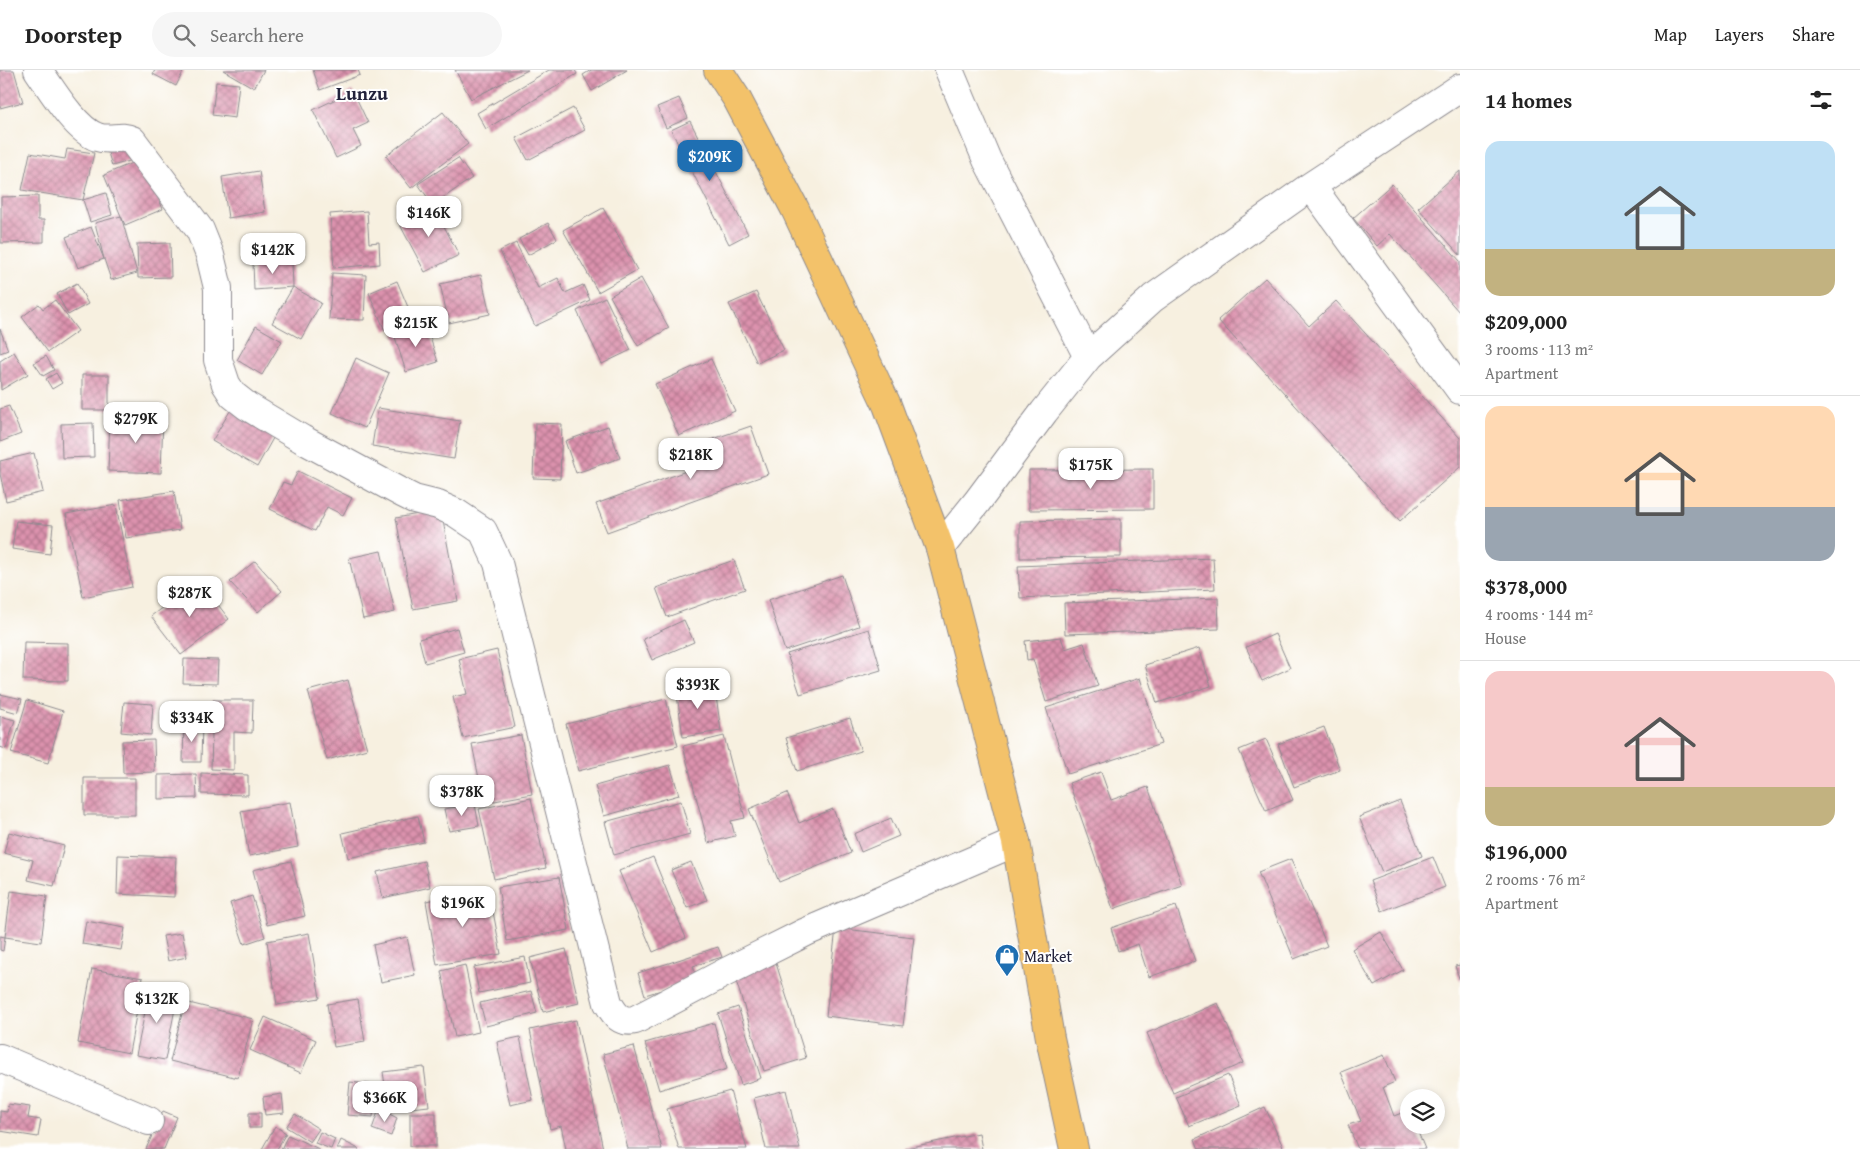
<!DOCTYPE html>
<html lang="en">
<head>
<meta charset="utf-8">
<style>
	body { margin:0; font-family:"Gentium Book Plus",serif; background:#f6f6f6; color:#222; height:100vh; display:flex; flex-direction:column; font-size:19px; white-space:nowrap }
	* { box-sizing:border-box; margin:0 }
	p { font-size:16px; color:#767676 }
	.icon { flex:none; width:28px; height:28px; fill:none; stroke:currentColor; stroke-width:2; stroke-linecap:round; stroke-linejoin:round }
	.map { position:relative; flex:1; overflow:hidden }
	.sheet { display:flex; flex-direction:column; background:#fff; width:400px }
	.sheet>* { flex:none }
	.fabs { position:absolute; left:1400px; top:1019px; display:grid; gap:10px }
	.fabs a { display:grid; place-items:center; width:45px; height:45px; border-radius:50%; background:#fff; box-shadow:0 2px 8px #0003; font-size:25px }
	.price { position:absolute; translate:-50% -42px; padding:0 11px; border-radius:10px; background:#fff; color:#222; font-size:16px; line-height:32px; filter:drop-shadow(0 1px 2px #0008) }
	.price::after { content:''; position:absolute; left:50%; top:30px; width:15px; height:11px; margin-left:-8px; background:inherit; clip-path:polygon(0 0,100% 0,50% 100%) }
	.price.selected { background:#1f6fb2; color:#fff }
	ul { padding:0; list-style:none }
	li { display:grid; align-content:center; gap:10px; height:265px; padding:0 25px }
	li+li { border-top:1px solid #e0e0e0 }
	li span { display:grid; place-items:center; height:155px; border-radius:15px; color:#555 }
	li>.icon { margin-inline-start:auto }
	span .icon { width:90px; height:90px; fill:#fffc; stroke-width:1 }
	li b { font-size:21px }
	h2 { display:flex; justify-content:space-between; align-items:center; height:60px; padding:0 25px; font-size:21px }
	header { display:flex; align-items:center; gap:30px; box-sizing:border-box; height:70px; padding:0 25px; background:#fff; border-bottom:1px solid #e0e0e0 }
	header strong { font-size:24px }
	nav { display:flex; gap:28px; margin-inline-start:auto; font-size:18px }
	.search { width:350px; height:45px; background:#f6f6f6; display:flex; align-items:center; gap:12px; box-sizing:border-box; padding:0 18px; border-radius:28px; color:#767676; font-size:19px }
	main { display:flex; flex:1; min-height:0 }
	.map>svg:first-child { display:block }
	.building { fill:url(#building-cross-hatch) }
	.lines { fill:none; stroke-linecap:round; stroke-linejoin:round }
	.minor-casing { stroke:#8c898e; stroke-width:30 }
	.highway-casing { stroke:#8c898e; stroke-width:30 }
	.minor { stroke:#fff; stroke-width:28 }
	.highway { stroke:#f3c26a; stroke-width:28 }
	.labels { text-anchor:middle; dominant-baseline:central; stroke-width:4; stroke-linejoin:round; paint-order:stroke }
	.poi-label { font-size:16px; fill:#22223b; stroke:#fff; text-anchor:start }
	.quarter-label { font-size:19px; font-weight:bold; fill:#22223b; stroke:#fff }
</style>
</head>
<body>
<header>
<strong>Doorstep</strong>
<div class="search"><svg class="icon" aria-label="search" viewBox="0 0 24 24"><circle cx="10" cy="10" r="6"/><path d="M15 15l6 6"/></svg>Search here</div>
<nav><a>Map</a><a>Layers</a><a>Share</a></nav>
</header>
<main>
<div class="map">
<svg width="1460" height="1079" viewBox="0 0 1460 1079">
	<defs>
		<pattern id="building-cross-hatch" width="8" height="8" patternUnits="userSpaceOnUse" patternTransform="scale(1.25)"><rect width="8" height="8" fill="#dc92ad"/><path d="M0 0l8 8M0 8l8-8" fill="none" stroke="#b2778e"/></pattern>
	</defs>
	<rect width="100%" height="100%" fill="#fff"/>
	<filter id="ink" filterUnits="userSpaceOnUse"><feTurbulence type="fractalNoise" baseFrequency=".02" numOctaves="2"/><feDisplacementMap in="SourceGraphic" scale="10" xChannelSelector="R" yChannelSelector="G"/><feConvolveMatrix kernelMatrix="1 2 1 2 8 2 1 2 1" color-interpolation-filters="sRGB"/></filter>
	<filter id="wash" filterUnits="userSpaceOnUse"><feTurbulence type="fractalNoise" baseFrequency=".0096" numOctaves="4" result="noise"/><feDisplacementMap in="SourceGraphic" scale="20" xChannelSelector="R" yChannelSelector="G"/><feGaussianBlur stdDeviation="1.12" result="paint"/><feColorMatrix in="noise" values="0 0 0 0 0 0 0 0 0 0 0 0 0 0 0 0 0 1.4 0 .05"/><feComposite in="paint" operator="in"/></filter>
	<g filter="url(#wash)">
		<rect width="100%" height="100%" fill="#f7f0e0"/>
		<g id="blocks">
			<!-- building -->
			<path class="building" d="M 0,0 L 14,0 L 23,32 L 0,38 Z
				M 155,0 L 184,0 L 176,16 L 153,4 Z
				M 223,0 L 264,0 L 254,18 Z
				M 313,0 L 358,0 L 360,5 L 320,20 Z
				M 455,0 L 528,0 L 471,29 Z
				M 549,0 L 575,0 L 577,4 L 486,59 L 477,43 Z
				M 591,0 L 627,0 L 592,21 L 583,5 Z
				M 216,12 L 239,14 L 235,48 L 212,45 Z
				M 353,21 L 368,53 L 353,60 L 361,76 L 336,88 L 313,40 Z
				M 679,28 L 688,48 L 666,58 L 657,37 Z
				M 573,38 L 585,60 L 528,90 L 516,68 Z
				M 443,42 L 468,74 L 411,118 L 386,86 Z
				M 690,51 L 748,164 L 729,174 L 671,60 Z
				M 126,69 L 133,90 L 112,96 L 106,76 Z
				M 67,79 L 94,83 L 83,130 L 22,120 L 30,83 L 65,89 Z
				M 458,88 L 472,108 L 433,135 L 418,114 Z
				M 141,89 L 163,139 L 125,155 L 121,146 L 137,203 L 111,210 L 104,189 L 78,198 L 66,167 L 91,157 L 104,189 L 95,153 L 121,146 L 104,105 Z
				M 259,101 L 265,142 L 228,148 L 222,107 Z
				M 1460,101 L 1460,185 L 1418,138 Z
				M 1392,114 L 1460,191 L 1460,243 L 1390,164 L 1377,176 L 1353,148 Z
				M 106,123 L 112,145 L 90,152 L 83,130 Z
				M 38,126 L 38,150 L 44,150 L 44,172 L 1,173 L 1,127 Z
				M 433,135 L 459,185 L 425,202 L 398,151 Z
				M 603,138 L 637,200 L 598,222 L 563,160 Z
				M 367,141 L 369,173 L 379,172 L 380,194 L 334,198 L 330,144 Z
				M 548,153 L 557,169 L 528,185 L 519,169 Z
				M 170,173 L 171,207 L 138,208 L 137,174 Z
				M 516,173 L 538,218 L 558,208 L 565,223 L 583,215 L 590,230 L 535,256 L 500,181 Z
				M 292,191 L 293,217 L 254,220 L 253,192 Z
				M 332,203 L 366,205 L 364,250 L 329,249 Z
				M 481,205 L 490,244 L 449,253 L 440,214 Z
				M 641,208 L 669,258 L 638,276 L 610,226 Z
				M 1265,208 L 1309,256 L 1336,231 L 1460,368 L 1460,397 L 1400,451 L 1218,250 Z
				M 397,211 L 413,249 L 385,261 L 369,223 Z
				M 77,213 L 88,234 L 68,245 L 57,224 Z
				M 293,217 L 321,233 L 301,269 L 272,253 Z
				M 756,222 L 784,280 L 757,293 L 729,234 Z
				M 605,227 L 631,280 L 602,294 L 577,241 Z
				M 55,230 L 78,261 L 48,282 L 22,247 L 39,234 L 43,239 Z
				M 426,255 L 438,292 L 406,302 L 394,264 Z
				M 256,256 L 282,271 L 262,305 L 237,290 Z
				M 0,259 L 8,280 L 0,283 Z
				M 14,282 L 28,304 L 1,320 L 0,291 Z
				M 46,286 L 54,300 L 43,306 L 34,293 Z
				M 356,288 L 389,303 L 365,358 L 332,343 Z
				M 711,289 L 735,341 L 679,366 L 655,314 Z
				M 56,303 L 62,313 L 52,319 L 46,309 Z
				M 82,305 L 109,305 L 109,340 L 82,340 Z
				M 9,336 L 21,364 L 0,372 L 0,339 Z
				M 233,336 L 277,361 L 257,397 L 212,371 Z
				M 378,338 L 460,351 L 454,389 L 372,376 Z
				M 110,346 L 163,348 L 161,403 L 108,401 Z
				M 93,353 L 94,387 L 62,388 L 61,354 Z
				M 535,353 L 562,354 L 560,409 L 533,408 Z
				M 608,356 L 620,388 L 576,403 L 565,371 Z
				M 751,356 L 768,404 L 607,462 L 596,434 L 697,397 L 690,377 Z
				M 34,383 L 43,422 L 6,431 L 0,404 L 0,391 Z
				M 1153,399 L 1153,439 L 1029,440 L 1029,400 Z
				M 298,401 L 352,428 L 343,445 L 327,437 L 315,461 L 270,439 L 283,412 L 291,415 Z
				M 174,421 L 180,460 L 126,468 L 120,430 Z
				M 116,435 L 132,517 L 83,527 L 66,444 Z
				M 441,440 L 458,531 L 413,539 L 396,448 Z
				M 1121,449 L 1121,487 L 1020,488 L 1020,451 Z
				M 16,451 L 53,455 L 50,484 L 12,479 Z
				M 381,481 L 395,542 L 363,549 L 349,488 Z
				M 1213,488 L 1215,519 L 1020,528 L 1018,496 Z
				M 734,490 L 745,519 L 667,547 L 656,518 Z
				M 255,491 L 282,521 L 258,542 L 230,512 Z
				M 842,505 L 859,556 L 785,581 L 768,530 Z
				M 199,510 L 229,549 L 181,585 L 151,546 Z
				M 1218,528 L 1219,559 L 1065,564 L 1064,533 Z
				M 684,550 L 694,572 L 652,590 L 643,569 Z
				M 457,558 L 464,582 L 425,593 L 419,569 Z
				M 869,559 L 881,600 L 800,624 L 787,584 Z
				M 1275,564 L 1290,598 L 1262,611 L 1246,577 Z
				M 1061,567 L 1065,579 L 1084,573 L 1098,616 L 1046,632 L 1033,589 L 1027,590 L 1025,571 Z
				M 24,572 L 68,573 L 68,611 L 23,610 Z
				M 1199,578 L 1211,616 L 1157,633 L 1145,595 Z
				M 497,580 L 515,657 L 463,668 L 453,627 L 467,624 L 459,589 Z
				M 184,589 L 218,590 L 217,614 L 183,613 Z
				M 1140,608 L 1161,674 L 1068,704 L 1046,638 Z
				M 348,610 L 367,679 L 327,690 L 308,621 Z
				M 714,612 L 721,661 L 683,667 L 676,618 Z
				M 0,624 L 22,629 L 18,643 L 0,638 Z
				M 666,629 L 678,676 L 578,701 L 566,654 Z
				M 27,630 L 63,641 L 48,693 L 11,683 Z
				M 213,630 L 253,630 L 252,663 L 234,662 L 234,700 L 211,699 Z
				M 124,632 L 153,634 L 151,665 L 121,662 Z
				M 0,646 L 15,650 L 6,679 L 0,677 Z
				M 850,648 L 861,681 L 797,701 L 786,668 Z
				M 184,653 L 202,654 L 201,692 L 183,692 Z
				M 1324,657 L 1340,700 L 1294,717 L 1278,674 Z
				M 521,665 L 532,724 L 484,733 L 472,674 Z
				M 724,666 L 745,748 L 731,751 L 735,766 L 708,773 L 683,676 Z
				M 1266,669 L 1293,730 L 1266,741 L 1239,680 Z
				M 154,670 L 155,702 L 123,703 L 122,671 Z
				M 670,695 L 679,725 L 604,746 L 595,716 Z
				M 1101,702 L 1111,730 L 1148,717 L 1182,815 L 1113,839 L 1069,713 Z
				M 201,703 L 248,705 L 248,725 L 201,724 Z
				M 196,704 L 197,728 L 158,729 L 158,705 Z
				M 84,708 L 135,708 L 135,745 L 84,745 Z
				M 787,723 L 799,753 L 833,739 L 851,783 L 779,812 L 749,739 Z
				M 531,728 L 546,798 L 494,809 L 479,739 Z
				M 681,731 L 690,764 L 614,785 L 605,752 Z
				M 1400,731 L 1422,786 L 1382,802 L 1359,747 Z
				M 290,732 L 298,777 L 249,786 L 241,741 Z
				M 475,734 L 479,756 L 449,761 L 444,739 Z
				M 418,746 L 424,772 L 348,788 L 342,763 Z
				M 891,748 L 899,766 L 861,782 L 854,764 Z
				M 9,762 L 64,776 L 54,816 L 28,810 L 33,790 L 4,783 Z
				M 118,785 L 176,787 L 174,827 L 117,824 Z
				M 653,787 L 686,868 L 653,882 L 619,801 Z
				M 1433,787 L 1445,817 L 1382,841 L 1370,811 Z
				M 1291,789 L 1327,876 L 1294,889 L 1258,802 Z
				M 291,791 L 305,846 L 267,855 L 253,800 Z
				M 424,791 L 430,817 L 383,828 L 377,802 Z
				M 691,792 L 707,830 L 687,838 L 671,800 Z
				M 559,807 L 569,860 L 507,871 L 498,817 Z
				M 489,820 L 501,884 L 437,895 L 426,831 Z
				M 11,821 L 47,826 L 41,872 L 5,867 Z
				M 252,826 L 265,867 L 244,874 L 230,833 Z
				M 1176,836 L 1195,891 L 1149,907 L 1138,874 L 1118,881 L 1111,858 Z
				M 86,851 L 125,858 L 121,880 L 82,874 Z
				M 836,858 L 914,867 L 903,956 L 826,946 Z
				M 1381,862 L 1403,900 L 1374,916 L 1352,879 Z
				M 182,863 L 187,887 L 168,891 L 163,866 Z
				M 309,863 L 320,928 L 277,935 L 267,871 Z
				M 0,866 L 5,867 L 3,881 L 0,880 Z
				M 407,867 L 415,905 L 381,912 L 373,875 Z
				M 718,877 L 722,887 L 693,896 L 697,909 L 645,925 L 638,903 Z
				M 566,879 L 579,933 L 543,942 L 530,888 Z
				M 525,887 L 530,913 L 479,923 L 474,897 Z
				M 774,887 L 806,988 L 764,1001 L 733,901 Z
				M 465,895 L 479,962 L 455,967 L 441,901 Z
				M 1460,895 L 1460,911 L 1455,896 Z
				M 92,899 L 143,908 L 129,983 L 78,973 Z
				M 150,918 L 178,923 L 165,990 L 136,985 Z
				M 531,921 L 537,943 L 486,956 L 480,933 Z
				M 358,929 L 365,972 L 334,977 L 327,934 Z
				M 185,932 L 253,949 L 238,1008 L 170,991 Z
				M 1218,933 L 1243,993 L 1173,1023 L 1147,963 Z
				M 738,937 L 761,1008 L 741,1015 L 718,944 Z
				M 265,947 L 316,970 L 301,1003 L 250,980 Z
				M 576,950 L 603,1079 L 566,1079 L 561,1056 L 550,1059 L 530,960 Z
				M 714,953 L 727,999 L 659,1020 L 645,973 Z
				M 520,967 L 533,1030 L 510,1035 L 497,972 Z
				M 634,976 L 662,1079 L 628,1079 L 603,984 Z
				M 1384,985 L 1395,1012 L 1383,1017 L 1394,1046 L 1409,1040 L 1409,1055 L 1415,1055 L 1425,1079 L 1358,1079 L 1348,1055 L 1361,1051 L 1341,1002 Z
				M 424,997 L 429,1036 L 384,1041 L 381,1016 L 385,1015 L 383,1002 Z
				M 1228,1005 L 1241,1035 L 1189,1056 L 1176,1027 Z
				M 350,1012 L 376,1015 L 373,1047 L 347,1045 Z
				M 786,1020 L 800,1079 L 766,1079 L 754,1028 Z
				M 730,1021 L 747,1079 L 679,1079 L 667,1039 Z
				M 282,1024 L 284,1043 L 265,1045 L 263,1027 Z
				M 8,1034 L 30,1037 L 28,1048 L 41,1050 L 38,1067 L 0,1061 L 0,1041 L 7,1042 Z
				M 1265,1037 L 1284,1079 L 1199,1079 L 1195,1069 Z
				M 163,1041 L 177,1047 L 164,1079 L 146,1079 Z
				M 384,1041 L 397,1048 L 391,1066 L 372,1059 L 378,1042 Z
				M 249,1043 L 261,1043 L 261,1058 L 249,1058 Z
				M 410,1043 L 436,1043 L 436,1076 L 410,1076 Z
				M 295,1044 L 319,1059 L 310,1072 L 286,1057 Z
				M 275,1056 L 286,1063 L 277,1079 L 262,1079 Z
				M 320,1062 L 335,1069 L 331,1079 L 315,1073 Z
				M 979,1063 L 982,1079 L 906,1079 L 906,1078 Z
				M 288,1065 L 319,1079 L 281,1079 Z
				M 341,1070 L 359,1079 L 337,1079 Z"/>
		</g>
	</g>
	<g filter="url(#ink)">
		<use href="#blocks" fill-opacity="0" stroke="#8c898e" stroke-width="1"/>
		<g class="lines">
			<defs>
				<path id="minor" d="M 38,0 C 52,20 75,59 97,67 C 112,72 120,64 132,70 L 200,160 L 210,185 L 218,218 L 218,290 L 226,314 L 233,325 L 247,336 L 302,369 L 402,423 L 414,429 L 438,435 L 456,443 L 483,461 L 498,493 L 608,933 C 615,945 620,953 635,950 L 726,902 L 806,862 L 1016,772
					M 949,0 L 987,90 L 1088,287
					M 1311,116 L 1460,320
					M 940,478 L 977,432 L 1044,342 L 1088,287 L 1153,228 L 1311,116 L 1460,18
					M 0,988 L 149,1051"/>
				<path id="highway" d="M 718,0 L 737,29 L 795,139 L 887,335 L 940,478 L 1016,772 L 1050,968 L 1074,1079"/>
			</defs>
			<!-- minor casing -->
			<use href="#minor" class="minor-casing"/>
			<!-- highway casing -->
			<use href="#highway" class="highway-casing"/>
			<!-- minor -->
			<use href="#minor" class="minor"/>
			<!-- highway -->
			<use href="#highway" class="highway"/>
		</g>
	</g>
	<!-- icons -->
	<defs>
		<symbol id="shop-pin" viewBox="-11 -11 22 30"><path d="M0 17L-7.5 6A9.5 9.5 0 1 1 7.5 6Z" fill="#1f6fb2" stroke="#fff"/><path d="M-5-2.5h2.3a2.7 3.5 0 0 1 5.4 0H5L5.5 6h-11ZM-1.5-2.5h3a1.5 2.3 0 0 0-3 0Z" fill="#fff"/></symbol>
	</defs>
	<g fill-rule="evenodd">
		<use href="#shop-pin" x="993" y="872" width="28" height="38"/>
	</g>
	<g class="labels">
		<!-- poi labels -->
		<g class="poi-label">
			<text x="1024" y="886">Market</text>
		</g>
		<!-- quarter labels -->
		<g class="quarter-label">
			<text x="362" y="23">Lunzu</text>
		</g>
	</g>
</svg>
<div class="fabs">
<a><svg class="icon" aria-label="layers" viewBox="0 0 24 24"><path d="M12 4l9 5-9 5-9-5zM3 14l9 5 9-5"/></svg></a>
</div>
<b class="price selected" style="left:710px;top:112px">$209K</b>
<b class="price" style="left:429px;top:168px">$146K</b>
<b class="price" style="left:273px;top:205px">$142K</b>
<b class="price" style="left:416px;top:278px">$215K</b>
<b class="price" style="left:136px;top:374px">$279K</b>
<b class="price" style="left:691px;top:410px">$218K</b>
<b class="price" style="left:1091px;top:420px">$175K</b>
<b class="price" style="left:190px;top:548px">$287K</b>
<b class="price" style="left:698px;top:640px">$393K</b>
<b class="price" style="left:192px;top:673px">$334K</b>
<b class="price" style="left:462px;top:747px">$378K</b>
<b class="price" style="left:463px;top:858px">$196K</b>
<b class="price" style="left:157px;top:954px">$132K</b>
<b class="price" style="left:385px;top:1053px">$366K</b>
</div>
<section class="sheet">
<h2>14 homes<svg class="icon" aria-label="filters" viewBox="0 0 24 24"><path d="M4 7h16M4 17h16"/><circle cx="9" cy="7" r="2"/><circle cx="15" cy="17" r="2"/></svg></h2>
<ul>
<li><span style="background:linear-gradient(#bfe0f5 70%,#c2b280 0)"><svg class="icon" aria-label="home" viewBox="0 0 24 24"><path d="M3 11l9-7 9 7M6 9v11h12V9"/></svg></span><div><b>$209,000</b><p>3 rooms · 113 m²</p><p>Apartment</p></div></li>
<li><span style="background:linear-gradient(#ffd9b3 65%,#9aa5b1 0)"><svg class="icon" aria-label="home" viewBox="0 0 24 24"><path d="M3 11l9-7 9 7M6 9v11h12V9"/></svg></span><div><b>$378,000</b><p>4 rooms · 144 m²</p><p>House</p></div></li>
<li><span style="background:linear-gradient(#f6c9c9 75%,#c2b280 0)"><svg class="icon" aria-label="home" viewBox="0 0 24 24"><path d="M3 11l9-7 9 7M6 9v11h12V9"/></svg></span><div><b>$196,000</b><p>2 rooms · 76 m²</p><p>Apartment</p></div></li>
</ul>
</section>
</main>
</body>
</html>
